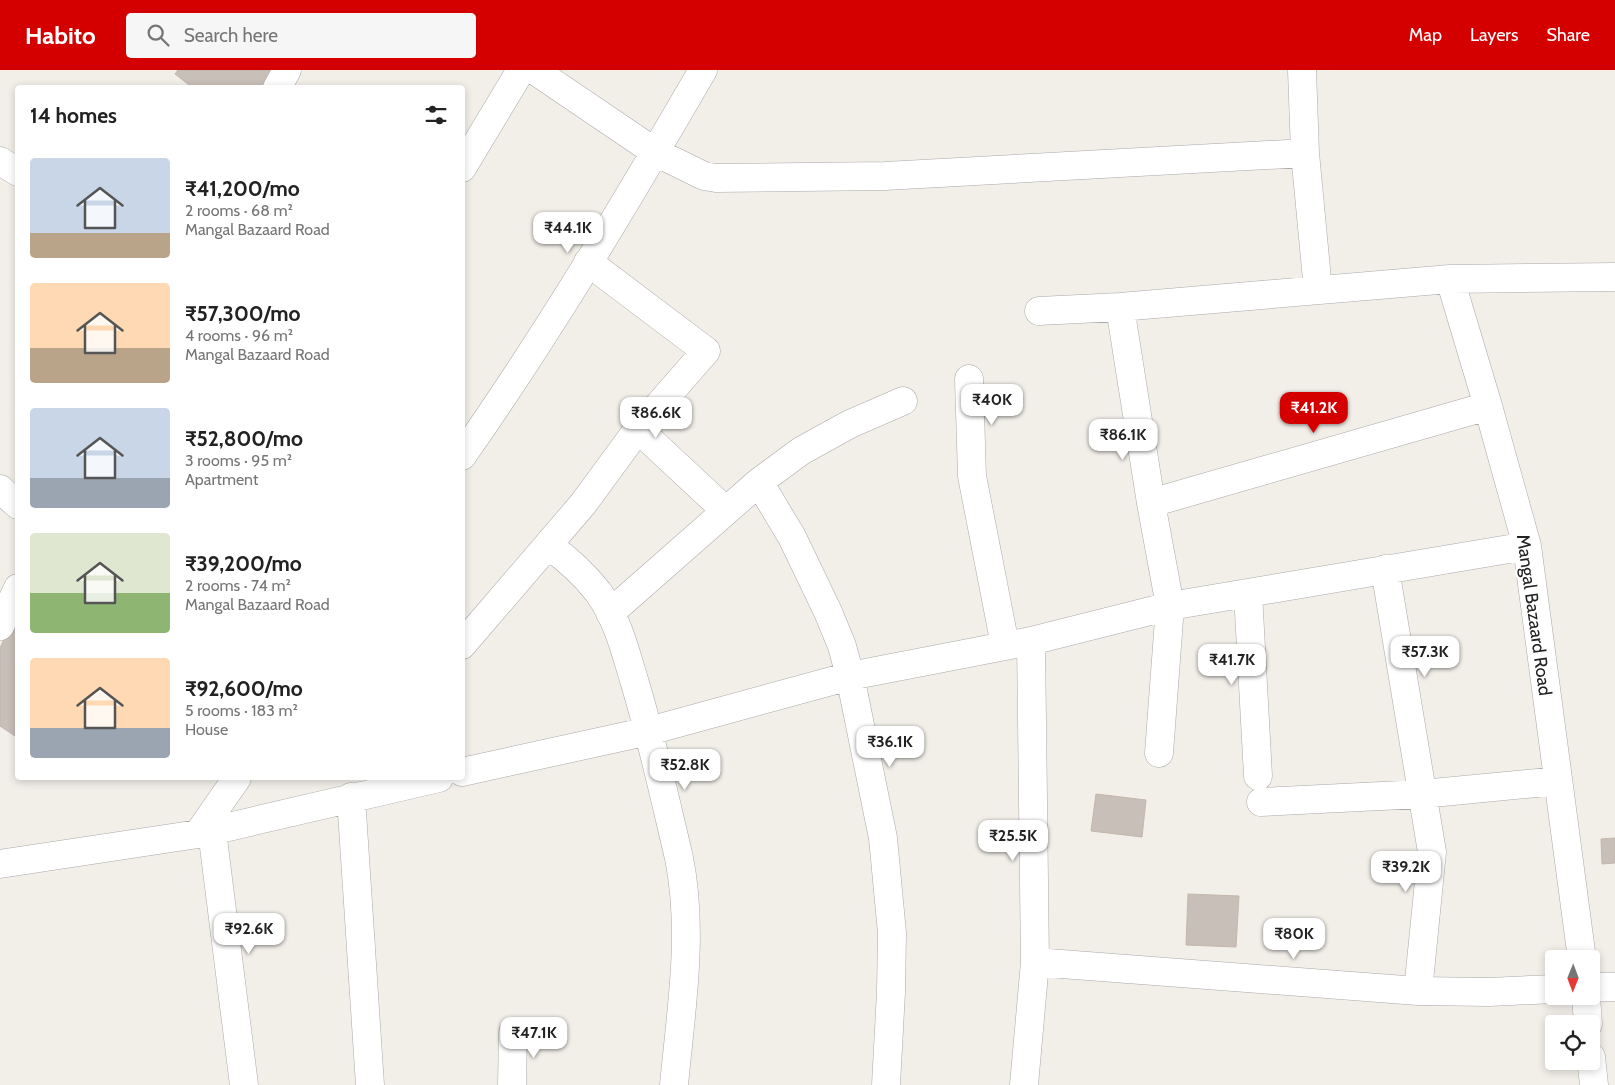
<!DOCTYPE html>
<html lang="en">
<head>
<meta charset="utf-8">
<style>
	body { margin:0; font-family:Cabin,sans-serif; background:#f6f6f6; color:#222; height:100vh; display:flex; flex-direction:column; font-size:19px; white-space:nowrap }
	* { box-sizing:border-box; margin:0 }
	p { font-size:16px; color:#767676 }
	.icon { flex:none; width:28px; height:28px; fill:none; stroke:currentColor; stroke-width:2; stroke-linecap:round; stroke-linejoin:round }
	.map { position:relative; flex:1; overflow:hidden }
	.details { position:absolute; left:15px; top:15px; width:450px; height:695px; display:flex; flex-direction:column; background:#fff; border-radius:5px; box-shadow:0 2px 8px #0003 }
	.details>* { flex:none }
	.needle { width:32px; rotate:181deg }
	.fabs { position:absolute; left:1545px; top:880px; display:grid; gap:10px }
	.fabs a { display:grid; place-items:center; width:55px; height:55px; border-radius:5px; background:#fff; box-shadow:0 2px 8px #0003; font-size:25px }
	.price { position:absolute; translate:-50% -42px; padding:0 11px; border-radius:10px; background:#fff; color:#222; font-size:16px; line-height:32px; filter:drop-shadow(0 1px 2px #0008) }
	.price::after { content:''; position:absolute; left:50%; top:30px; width:15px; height:11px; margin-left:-8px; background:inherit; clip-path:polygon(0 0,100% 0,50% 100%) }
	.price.active { background:#d40000; color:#fff }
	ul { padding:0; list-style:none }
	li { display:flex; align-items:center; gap:15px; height:125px; padding:0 15px }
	li span { display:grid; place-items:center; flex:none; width:140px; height:100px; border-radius:5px; color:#555 }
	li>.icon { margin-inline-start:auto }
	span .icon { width:60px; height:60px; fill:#fffc; stroke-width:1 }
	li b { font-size:21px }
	h2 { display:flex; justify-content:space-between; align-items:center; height:60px; padding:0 15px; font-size:21px }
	header { display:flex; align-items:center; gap:30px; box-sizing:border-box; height:70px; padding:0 25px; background:#d40000; color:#fff }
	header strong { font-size:24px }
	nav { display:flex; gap:28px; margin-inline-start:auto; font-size:18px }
	.search { width:350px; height:45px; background:#f6f6f6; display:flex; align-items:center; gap:12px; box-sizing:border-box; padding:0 18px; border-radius:5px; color:#767676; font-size:19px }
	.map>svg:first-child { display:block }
	.building { fill:#c7bfb8; stroke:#c4b6ab }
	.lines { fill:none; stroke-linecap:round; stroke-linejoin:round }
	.minor-casing { stroke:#a9a9a9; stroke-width:29 }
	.minor { stroke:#fff; stroke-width:28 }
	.labels { text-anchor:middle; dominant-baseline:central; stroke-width:4.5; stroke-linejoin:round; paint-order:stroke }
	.street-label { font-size:18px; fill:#222; stroke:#fff }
</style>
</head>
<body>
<header>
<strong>Habito</strong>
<div class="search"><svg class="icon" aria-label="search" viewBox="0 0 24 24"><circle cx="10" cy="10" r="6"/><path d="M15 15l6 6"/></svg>Search here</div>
<nav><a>Map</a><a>Layers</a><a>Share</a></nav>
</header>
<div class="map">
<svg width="1615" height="1015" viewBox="0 0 1615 1015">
	<rect width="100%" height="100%" fill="#f2efe9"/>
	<!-- building -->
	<path class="building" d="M 178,0 L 274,0 L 264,18 L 193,18 L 175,4 Z
		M 18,539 L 18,668 L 0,656 L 0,578 Z
		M 1096,724 L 1146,730 L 1142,767 L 1091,761 Z
		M 1615,768 L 1615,793 L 1602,794 L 1601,769 Z
		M 1188,824 L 1239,826 L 1236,877 L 1186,875 Z"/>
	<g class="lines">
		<defs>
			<path id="minor" d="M 534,0 L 655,82 L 704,106 L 716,108 L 885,106 L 1305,83
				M 1302,0 L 1305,83 L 1318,220
				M 277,18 L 287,0
				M 0,91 L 18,102
				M 462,98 L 521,0
				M 1450,209 L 1488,336 L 1527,476 L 1582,889
				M 1120,237 L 1151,433 L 1170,536 L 1159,683
				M 1039,241 L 1120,237 L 1450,209 L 1615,207
				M 969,309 L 972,406 L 1005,575
				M 638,359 L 726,441
				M 462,386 C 549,262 627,131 703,0
				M 759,412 L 792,467 L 828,542 L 842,576 L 850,606 L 883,768 L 892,863 L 891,922 L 886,1015
				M 0,419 L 18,435
				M 1151,433 L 1488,336
				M 548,475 C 566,488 584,504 598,522 C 617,548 625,580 634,610 C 652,669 665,729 679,788 C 694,863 681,940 674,1015
				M 1385,499 L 1432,782 L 1418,921
				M 1248,523 L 1258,706
				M 610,543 L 759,412 L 801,381 L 850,354 L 903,331
				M 0,556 L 18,518
				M 462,575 L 583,434 L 638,359 L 706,281 L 588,192
				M 462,702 L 649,661 L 850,606 L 1031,571 L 1170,536 L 1527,476
				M 351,727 L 370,1015
				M 1261,732 L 1422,724 L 1558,711
				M 212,761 L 244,1015
				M 198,764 L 237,708
				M 0,794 L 198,764 L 439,708
				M 1035,892 L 1418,921 L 1489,922 L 1554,919
				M 1591,917 L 1615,917
				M 1586,926 L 1588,954
				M 1591,987 L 1594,1015
				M 512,1015 L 513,963
				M 1024,1015 L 1035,892 L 1031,571"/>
		</defs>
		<!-- minor casing -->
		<use href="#minor" class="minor-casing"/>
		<!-- minor -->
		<use href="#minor" class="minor"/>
	</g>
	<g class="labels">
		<!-- street labels -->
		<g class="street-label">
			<text transform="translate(1534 545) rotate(82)">Mangal Bazaard Road</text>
		</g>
	</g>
</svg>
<div class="fabs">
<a><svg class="needle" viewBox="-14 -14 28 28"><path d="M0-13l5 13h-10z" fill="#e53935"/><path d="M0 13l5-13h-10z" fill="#767676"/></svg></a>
<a><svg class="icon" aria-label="locate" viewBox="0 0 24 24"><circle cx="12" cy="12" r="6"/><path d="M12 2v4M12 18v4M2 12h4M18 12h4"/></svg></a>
</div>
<b class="price" style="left:568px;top:184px">₹44.1K</b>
<b class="price" style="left:992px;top:356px">₹40K</b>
<b class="price active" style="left:1314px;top:364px">₹41.2K</b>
<b class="price" style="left:656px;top:369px">₹86.6K</b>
<b class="price" style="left:1123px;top:391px">₹86.1K</b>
<b class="price" style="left:1425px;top:608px">₹57.3K</b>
<b class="price" style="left:1232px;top:616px">₹41.7K</b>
<b class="price" style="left:890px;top:698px">₹36.1K</b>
<b class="price" style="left:685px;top:721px">₹52.8K</b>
<b class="price" style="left:1013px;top:792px">₹25.5K</b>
<b class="price" style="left:1406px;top:823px">₹39.2K</b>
<b class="price" style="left:249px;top:885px">₹92.6K</b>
<b class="price" style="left:1294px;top:890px">₹80K</b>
<b class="price" style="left:534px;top:989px">₹47.1K</b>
<section class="details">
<h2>14 homes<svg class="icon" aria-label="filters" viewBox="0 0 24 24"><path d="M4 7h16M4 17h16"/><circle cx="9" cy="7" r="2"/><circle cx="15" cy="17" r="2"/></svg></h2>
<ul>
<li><span style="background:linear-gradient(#c9d6e8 75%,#b9a48a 0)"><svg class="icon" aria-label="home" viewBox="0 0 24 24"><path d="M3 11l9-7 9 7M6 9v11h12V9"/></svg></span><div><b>₹41,200/mo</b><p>2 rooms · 68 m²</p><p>Mangal Bazaard Road</p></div></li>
<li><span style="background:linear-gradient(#ffd9b3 65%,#b9a48a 0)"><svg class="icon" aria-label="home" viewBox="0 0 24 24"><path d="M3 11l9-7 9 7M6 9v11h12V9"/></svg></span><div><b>₹57,300/mo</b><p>4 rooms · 96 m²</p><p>Mangal Bazaard Road</p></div></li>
<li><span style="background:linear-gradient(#c9d6e8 70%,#9aa5b1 0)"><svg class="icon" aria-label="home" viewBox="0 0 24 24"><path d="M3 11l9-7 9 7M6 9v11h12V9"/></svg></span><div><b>₹52,800/mo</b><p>3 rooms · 95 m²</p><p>Apartment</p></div></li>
<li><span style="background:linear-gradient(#dfe7d0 60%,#8fb573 0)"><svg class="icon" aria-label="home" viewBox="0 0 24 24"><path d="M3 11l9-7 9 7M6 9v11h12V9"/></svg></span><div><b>₹39,200/mo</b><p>2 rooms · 74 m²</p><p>Mangal Bazaard Road</p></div></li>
<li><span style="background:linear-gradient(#ffd9b3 70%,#9aa5b1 0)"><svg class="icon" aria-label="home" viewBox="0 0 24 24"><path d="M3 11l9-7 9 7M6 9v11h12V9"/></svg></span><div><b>₹92,600/mo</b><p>5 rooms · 183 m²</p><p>House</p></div></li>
</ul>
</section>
</div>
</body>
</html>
